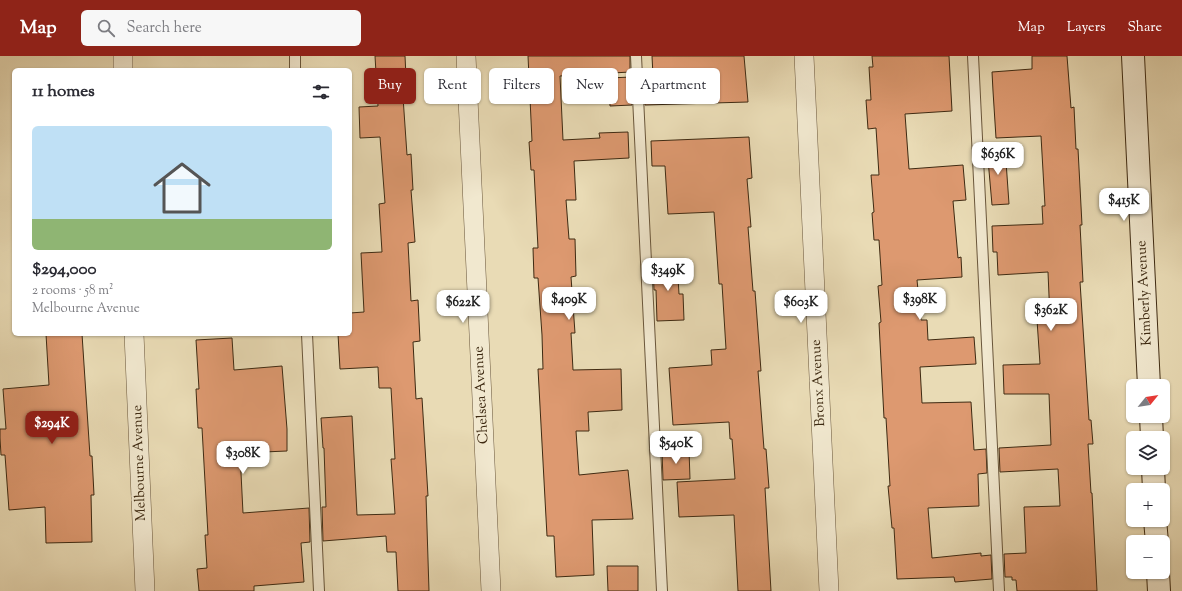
<!DOCTYPE html>
<html lang="en">
<head>
<meta charset="utf-8">
<style>
	body { margin:0; font-family:"Sorts Mill Goudy",serif; background:#f7f7f7; color:#2b2b33; height:100vh; display:flex; flex-direction:column; font-size:15px; white-space:nowrap }
	* { box-sizing:border-box; margin:0 }
	p { font-size:13px; color:#7c7c81 }
	.icon { flex:none; width:22px; height:22px; fill:none; stroke:currentColor; stroke-width:2; stroke-linecap:round; stroke-linejoin:round }
	.map { position:relative; flex:1; overflow:hidden }
	.drawer { position:absolute; left:12px; top:12px; width:340px; height:268px; display:flex; flex-direction:column; background:#fff; border-radius:6px; box-shadow:0 1px 3px #0004 }
	.drawer>* { flex:none }
	.banner { position:absolute; left:364px; top:12px; width:380px; height:36px; display:flex; gap:8px }
	.needle { width:26px; rotate:60deg }
	.controls { position:absolute; left:1126px; top:323px; display:grid; gap:8px }
	.controls a { display:grid; place-items:center; width:44px; height:44px; border-radius:6px; background:#fff; box-shadow:0 1px 3px #0004; font-size:20px }
	.price { position:absolute; translate:-50% -34px; padding:0 9px; border-radius:8px; background:#fff; color:#222; font-size:13px; line-height:26px; filter:drop-shadow(0 1px 2px #0008) }
	.price::after { content:''; position:absolute; left:50%; top:24px; width:12px; height:9px; margin-left:-6px; background:inherit; clip-path:polygon(0 0,100% 0,50% 100%) }
	.price.current { background:#8f2418; color:#fff }
	ul { padding:0; list-style:none }
	li { display:grid; align-content:center; gap:8px; height:212px; padding:0 20px }
	li span { display:grid; place-items:center; height:124px; border-radius:6px; color:#555 }
	li>.icon { margin-inline-start:auto }
	span .icon { width:72px; height:72px; fill:#fffc; stroke-width:1 }
	li b { font-size:17px }
	h2 { display:flex; justify-content:space-between; align-items:center; height:48px; padding:0 20px; font-size:17px }
	.chip { padding:0 14px; border-radius:6px; background:#fff; box-shadow:0 1px 3px #0004; font-size:14px; line-height:36px }
	.chip.current { background:#8f2418; color:#fff }
	header { display:flex; align-items:center; gap:24px; box-sizing:border-box; height:56px; padding:0 20px; background:#8f2418; color:#fff }
	header strong { font-size:19px }
	nav { display:flex; gap:22px; margin-inline-start:auto; font-size:14px }
	.search { width:280px; height:36px; background:#f7f7f7; display:flex; align-items:center; gap:10px; box-sizing:border-box; padding:0 14px; border-radius:6px; color:#7c7c81; font-size:15px }
	.map>svg:first-child { display:block }
	.building { fill:#dd9970; stroke:#3e2a12 }
	.lines { fill:none; stroke-linecap:round; stroke-linejoin:round }
	.lane-casing { stroke:#69563b; stroke-width:12 }
	.street-casing { stroke:#69563b; stroke-width:20 }
	.secondary-casing { stroke:#3e2a12; stroke-width:24 }
	.lane { stroke:#f1e8cf; stroke-width:10 }
	.street { stroke:#f1e8cf; stroke-width:19 }
	.secondary { stroke:#f1e8cf; stroke-width:22 }
	.labels { text-anchor:middle; dominant-baseline:central; stroke-width:4; stroke-linejoin:round; paint-order:stroke }
	.street-label { font-size:14px; fill:#3e2a12; stroke:#f1e8cf }
</style>
</head>
<body>
<header>
<strong>Map</strong>
<div class="search"><svg class="icon" aria-label="search" viewBox="0 0 24 24"><circle cx="10" cy="10" r="6"/><path d="M15 15l6 6"/></svg>Search here</div>
<nav><a>Map</a><a>Layers</a><a>Share</a></nav>
</header>
<div class="map">
<svg width="1182" height="535" viewBox="0 0 1182 535">
	<rect width="100%" height="100%" fill="#e9dbb5"/>
	<filter id="stains"><feTurbulence type="fractalNoise" baseFrequency=".005" numOctaves="4"/><feColorMatrix values="0 0 0 0 .2 0 0 0 0 .09 0 0 0 0 .02 0 0 0 .5 -.17"/></filter>
	<radialGradient id="worn" r=".72"><stop offset=".6" stop-color="#630" stop-opacity="0"/><stop offset="1" stop-color="#630" stop-opacity=".3"/></radialGradient>
	<!-- building -->
	<path class="building" d="M 375,0 L 405,0 L 407,41 L 403,41 L 407,99 L 411,98 L 413,134 L 411,134 L 415,186 L 408,187 L 411,245 L 418,244 L 420,285 L 413,286 L 416,343 L 422,342 L 428,440 L 426,440 L 429,535 L 398,535 L 396,496 L 387,496 L 386,480 L 323,485 L 322,451 L 326,451 L 324,392 L 323,392 L 321,362 L 352,360 L 357,459 L 395,458 L 391,403 L 395,403 L 391,332 L 379,332 L 378,311 L 340,313 L 338,278 L 350,278 L 350,257 L 364,256 L 361,197 L 382,196 L 379,148 L 385,147 L 380,81 L 360,82 L 359,51 L 378,50 Z
		M 528,0 L 630,0 L 630,16 L 560,20 L 563,84 L 600,82 L 599,77 L 628,76 L 629,102 L 574,105 L 576,144 L 566,144 L 569,183 L 575,183 L 576,220 L 571,221 L 575,277 L 571,277 L 573,314 L 621,313 L 622,354 L 588,356 L 589,375 L 576,375 L 579,419 L 628,414 L 633,463 L 592,464 L 594,519 L 556,521 L 554,480 L 547,480 L 538,313 L 543,313 L 542,279 L 538,222 L 534,222 L 533,192 L 538,192 L 534,114 L 531,114 L 529,86 L 532,85 Z
		M 652,0 L 744,0 L 748,46 L 645,49 L 643,20 L 653,20 Z
		M 872,0 L 949,0 L 952,55 L 905,58 L 909,113 L 963,109 L 966,144 L 953,145 L 958,202 L 961,201 L 962,221 L 917,224 L 921,264 L 927,264 L 928,284 L 974,281 L 976,308 L 920,311 L 922,347 L 971,346 L 974,394 L 986,393 L 987,417 L 978,418 L 979,450 L 928,452 L 932,502 L 981,497 L 981,500 L 991,499 L 992,523 L 955,526 L 954,521 L 897,523 L 894,472 L 892,472 L 888,430 L 890,430 L 886,362 L 884,362 L 879,267 L 881,266 L 878,230 L 882,229 L 879,184 L 874,184 L 872,157 L 874,156 L 871,119 L 879,119 L 876,72 L 868,73 L 866,44 L 871,44 L 869,11 L 873,11 Z
		M 1032,0 L 1067,0 L 1071,52 L 1074,51 L 1076,93 L 1078,93 L 1082,169 L 1080,169 L 1083,226 L 1080,226 L 1089,364 L 1091,364 L 1093,388 L 1088,388 L 1091,437 L 1092,437 L 1097,535 L 1017,535 L 1016,524 L 1012,524 L 1012,521 L 1005,521 L 1004,498 L 1026,497 L 1024,451 L 1060,450 L 1058,413 L 1000,416 L 999,392 L 1051,389 L 1049,338 L 1004,338 L 1003,309 L 1040,308 L 1037,264 L 1050,263 L 1048,216 L 998,219 L 997,196 L 993,196 L 992,170 L 1043,168 L 1042,150 L 1045,150 L 1041,80 L 996,82 L 993,35 L 992,16 L 1032,13 Z
		M 631,21 L 632,49 L 610,50 L 609,22 Z
		M 749,81 L 752,122 L 747,123 L 751,171 L 748,171 L 753,235 L 755,235 L 761,315 L 758,315 L 764,393 L 766,393 L 769,432 L 765,432 L 771,535 L 738,535 L 734,459 L 679,461 L 677,426 L 735,423 L 732,383 L 730,383 L 729,366 L 673,369 L 669,312 L 712,309 L 711,294 L 726,293 L 722,228 L 719,228 L 714,156 L 668,158 L 665,110 L 652,110 L 651,85 Z
		M 1005,91 L 1009,148 L 992,149 L 987,92 Z
		M 677,206 L 679,238 L 683,238 L 684,264 L 657,265 L 656,234 L 654,234 L 653,207 Z
		M 46,278 L 82,278 L 90,400 L 92,400 L 94,439 L 91,439 L 92,486 L 46,487 L 45,451 L 9,454 L 5,399 L 1,399 L 0,382 L 0,373 L 6,373 L 3,333 L 49,329 Z
		M 232,282 L 234,314 L 282,310 L 287,373 L 287,395 L 240,397 L 243,457 L 309,452 L 310,486 L 301,487 L 304,526 L 254,530 L 254,535 L 199,535 L 197,513 L 207,512 L 205,479 L 208,479 L 202,372 L 198,372 L 196,333 L 199,333 L 196,284 Z
		M 689,394 L 690,423 L 663,424 L 662,395 Z
		M 607,510 L 638,510 L 638,535 L 608,535 Z"/>
	<g class="lines">
		<defs>
			<path id="lane" d="M 295,0 L 295,14
				M 636,0 L 662,535
				M 973,0 L 999,535
				M 307,278 L 319,535"/>
			<path id="street" d="M 123,0 L 123,14
				M 466,0 L 491,535
				M 804,0 L 829,535
				M 134,278 L 145,535"/>
			<path id="secondary" d="M 1133,0 L 1149,330
				M 1151,360 L 1152,382
				M 1153,412 L 1154,434
				M 1155,464 L 1157,486
				M 1158,516 L 1159,535"/>
		</defs>
		<!-- lane casing -->
		<use href="#lane" class="lane-casing"/>
		<!-- street casing -->
		<use href="#street" class="street-casing"/>
		<!-- secondary casing -->
		<use href="#secondary" class="secondary-casing"/>
		<!-- lane -->
		<use href="#lane" class="lane"/>
		<!-- street -->
		<use href="#street" class="street"/>
		<!-- secondary -->
		<use href="#secondary" class="secondary"/>
	</g>
	<g class="labels">
		<!-- street labels -->
		<g class="street-label">
			<text transform="translate(1145 237) rotate(-93)">Kimberly Avenue</text>
			<text transform="translate(819 327) rotate(-93)">Bronx Avenue</text>
			<text transform="translate(482 339) rotate(-93)">Chelsea Avenue</text>
			<text transform="translate(140 407) rotate(-92)">Melbourne Avenue</text>
		</g>
	</g>
	<rect width="100%" height="100%" filter="url(#stains)"/>
	<rect width="100%" height="100%" fill="url(#worn)"/>
</svg>
<div class="controls">
<a><svg class="needle" viewBox="-14 -14 28 28"><path d="M0-13l5 13h-10z" fill="#e53935"/><path d="M0 13l5-13h-10z" fill="#7c7c81"/></svg></a>
<a><svg class="icon" aria-label="layers" viewBox="0 0 24 24"><path d="M12 4l9 5-9 5-9-5zM3 14l9 5 9-5"/></svg></a>
<a>+</a>
<a>−</a>
</div>
<b class="price" style="left:998px;top:120px">$636K</b>
<b class="price" style="left:1124px;top:166px">$415K</b>
<b class="price" style="left:668px;top:236px">$349K</b>
<b class="price" style="left:569px;top:265px">$409K</b>
<b class="price" style="left:920px;top:265px">$398K</b>
<b class="price" style="left:463px;top:268px">$622K</b>
<b class="price" style="left:801px;top:268px">$603K</b>
<b class="price" style="left:1051px;top:276px">$362K</b>
<b class="price current" style="left:52px;top:389px">$294K</b>
<b class="price" style="left:676px;top:409px">$540K</b>
<b class="price" style="left:243px;top:419px">$308K</b>
<div class="banner">
<a class="chip current">Buy</a>
<a class="chip">Rent</a>
<a class="chip">Filters</a>
<a class="chip">New</a>
<a class="chip">Apartment</a>
</div>
<section class="drawer">
<h2>11 homes<svg class="icon" aria-label="filters" viewBox="0 0 24 24"><path d="M4 7h16M4 17h16"/><circle cx="9" cy="7" r="2"/><circle cx="15" cy="17" r="2"/></svg></h2>
<ul>
<li><span style="background:linear-gradient(#bfe0f5 75%,#8fb573 0)"><svg class="icon" aria-label="home" viewBox="0 0 24 24"><path d="M3 11l9-7 9 7M6 9v11h12V9"/></svg></span><div><b>$294,000</b><p>2 rooms · 58 m²</p><p>Melbourne Avenue</p></div></li>
</ul>
</section>
</div>
</body>
</html>
